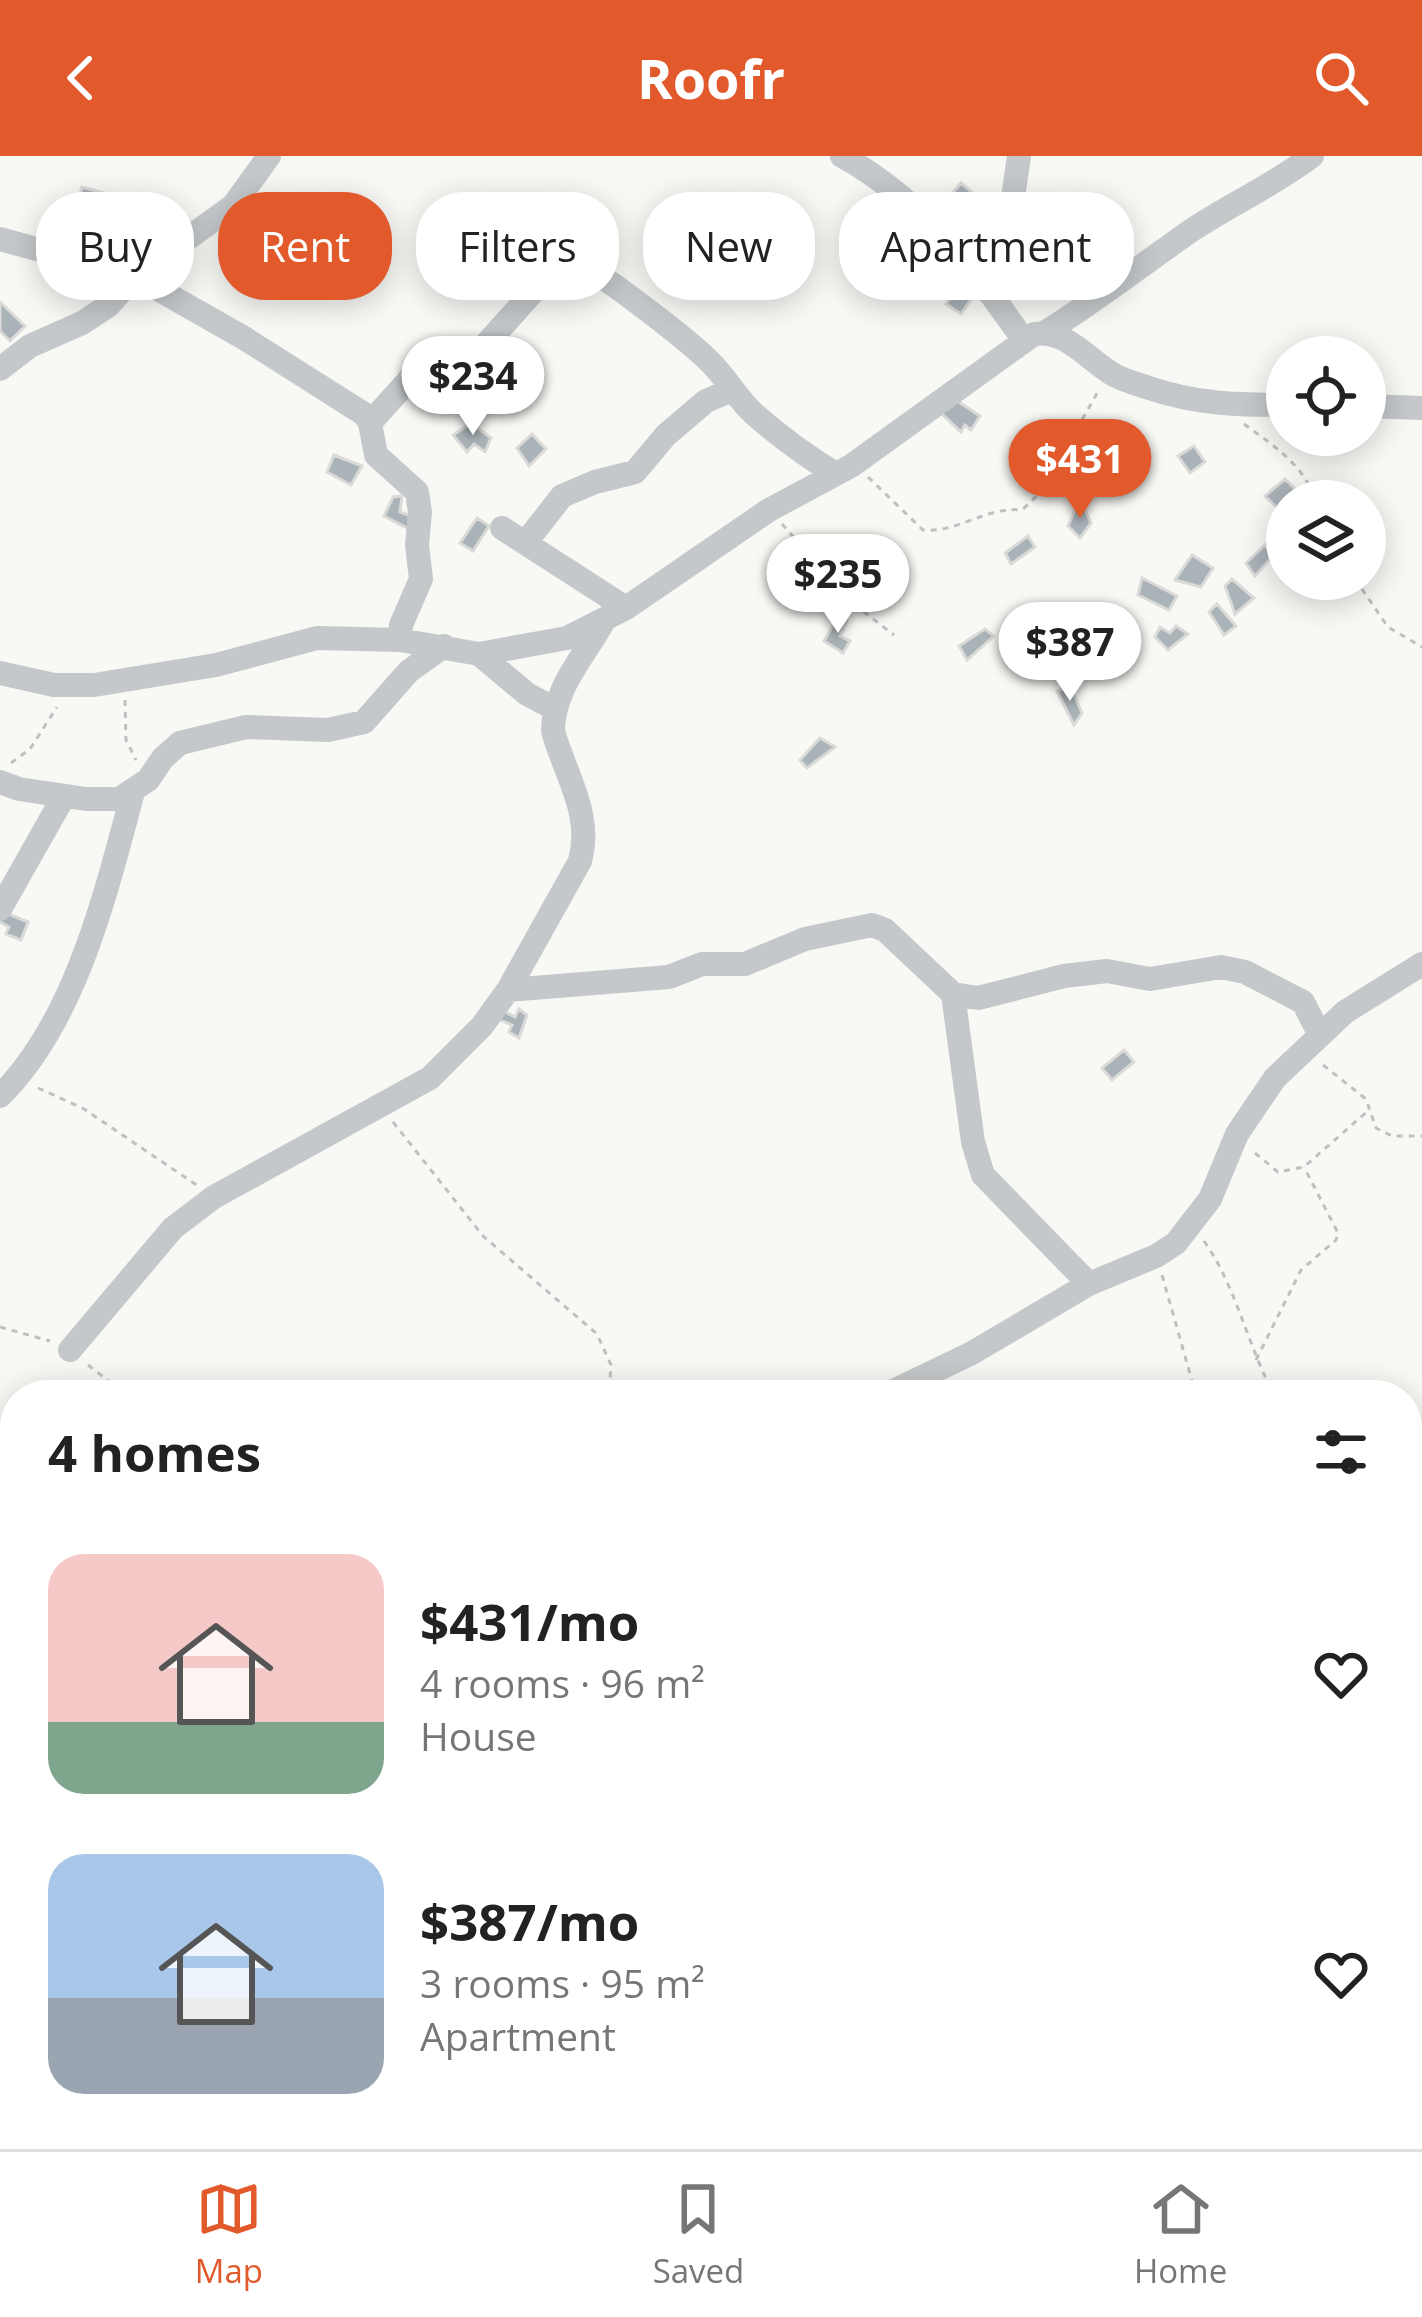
<!DOCTYPE html>
<html lang="en">
<head>
<meta charset="utf-8">
<style>
	body { margin:0; font-family:"Open Sans",sans-serif; background:#f6f6f6; color:#222; height:100vh; display:flex; flex-direction:column; font-size:45px; white-space:nowrap }
	* { box-sizing:border-box; margin:0 }
	p { font-size:39px; color:#767676 }
	.icon { flex:none; width:66px; height:66px; fill:none; stroke:currentColor; stroke-width:2; stroke-linecap:round; stroke-linejoin:round }
	.map { position:relative; flex:1; overflow:hidden }
	.details { position:absolute; left:0px; top:1224px; width:1422px; height:771px; display:flex; flex-direction:column; background:#fff; border-radius:48px 48px 0 0; box-shadow:0 6px 30px #0003 }
	.details>* { flex:none }
	.banner { position:absolute; left:36px; top:36px; width:1350px; height:108px; display:flex; gap:24px }
	.controls { position:absolute; left:1266px; top:180px; display:grid; gap:24px }
	.controls a { display:grid; place-items:center; width:120px; height:120px; border-radius:50%; background:#fff; box-shadow:0 6px 30px #0003; font-size:60px }
	.price { position:absolute; translate:-50% -102px; padding:0 27px; border-radius:42px; background:#fff; color:#222; font-size:39px; line-height:78px; filter:drop-shadow(0 3px 6px #0008) }
	.price::after { content:''; position:absolute; left:50%; top:72px; width:36px; height:27px; margin-left:-18px; background:inherit; clip-path:polygon(0 0,100% 0,50% 100%) }
	.price.current { background:#e25a2b; color:#fff }
	ul { padding:0; list-style:none }
	li { display:flex; align-items:center; gap:36px; height:300px; padding:0 48px }
	li span { display:grid; place-items:center; flex:none; width:336px; height:240px; border-radius:36px; color:#555 }
	li>.icon { margin-inline-start:auto }
	span .icon { width:144px; height:144px; fill:#fffc; stroke-width:1 }
	li b { font-size:51px }
	h2 { display:flex; justify-content:space-between; align-items:center; height:144px; padding:0 48px; font-size:51px }
	.tag { padding:0 42px; border-radius:48px; background:#fff; box-shadow:0 6px 30px #0003; font-size:42px; line-height:108px }
	.tag.current { background:#e25a2b; color:#fff }
	header { display:flex; justify-content:space-between; align-items:center; height:156px; padding:0 48px; background:#e25a2b; color:#fff; font-size:54px; font-weight:700 }
	.dock { display:flex; justify-content:space-around; align-items:center; height:168px; border-top:3px solid #e0e0e0; background:#fff; font-size:33px; color:#767676 }
	.dock a { display:grid; justify-items:center; gap:6px }
	.dock .current { color:#e25a2b }
	.map>svg:first-child { display:block }
	.building { fill:#aab3b8; stroke:#dadad8; stroke-width:3 }
	.lines { fill:none; stroke-linecap:round; stroke-linejoin:round }
	.path { stroke:#bec0c2; stroke-width:3; stroke-dasharray:6 6; stroke-linecap:butt }
	.minor { stroke:#c4c8cb; stroke-width:24 }
</style>
</head>
<body>
<header><svg class="icon" aria-label="back" viewBox="0 0 24 24"><path d="M15 5l-7 7 7 7"/></svg>Roofr<svg class="icon" aria-label="search" viewBox="0 0 24 24"><circle cx="10" cy="10" r="6"/><path d="M15 15l6 6"/></svg></header>
<div class="map">
<svg width="1422" height="1993" viewBox="0 0 1422 1993">
	<rect width="100%" height="100%" fill="#f8f8f5"/>
	<!-- building -->
	<path class="building" d="M 961,27 L 978,41 L 967,57 L 947,43 Z
		M 82,31 L 115,40 L 107,73 L 73,64 Z
		M 957,130 L 974,139 L 961,158 L 946,148 Z
		M 0,146 L 25,170 L 10,185 L 0,175 Z
		M 953,242 L 980,260 L 971,274 L 965,269 L 961,276 L 942,258 Z
		M 471,267 L 491,282 L 485,296 L 474,288 L 467,296 L 453,279 Z
		M 532,278 L 546,293 L 529,310 L 517,292 Z
		M 1194,290 L 1205,306 L 1190,317 L 1178,300 Z
		M 334,299 L 362,310 L 351,329 L 327,316 Z
		M 1285,323 L 1296,334 L 1278,353 L 1265,340 Z
		M 402,340 L 400,356 L 411,360 L 411,374 L 384,360 L 393,341 Z
		M 1080,343 L 1091,367 L 1080,382 L 1068,370 Z
		M 477,362 L 489,370 L 473,395 L 460,387 Z
		M 1028,380 L 1035,391 L 1011,408 L 1005,397 Z
		M 1265,389 L 1273,400 L 1255,420 L 1246,407 Z
		M 1192,399 L 1213,412 L 1201,431 L 1175,424 Z
		M 858,401 L 870,414 L 852,432 L 841,415 Z
		M 1142,422 L 1177,440 L 1169,454 L 1138,439 Z
		M 1232,423 L 1254,442 L 1235,458 L 1225,430 Z
		M 1217,448 L 1236,470 L 1224,479 L 1209,456 Z
		M 838,460 L 847,465 L 840,480 L 850,485 L 843,497 L 824,485 Z
		M 1176,470 L 1188,478 L 1168,494 L 1155,481 L 1160,471 L 1170,477 Z
		M 985,473 L 994,480 L 967,504 L 959,490 Z
		M 1046,492 L 1064,512 L 1048,521 L 1036,505 Z
		M 1070,530 L 1082,557 L 1074,569 L 1057,535 Z
		M 820,582 L 835,591 L 807,612 L 800,604 Z
		M 2,755 L 28,766 L 21,784 L 6,778 L 9,771 L 0,766 Z
		M 519,853 L 527,859 L 519,882 L 509,876 L 512,869 L 500,864 L 503,855 L 515,861 Z
		M 1124,894 L 1134,906 L 1112,924 L 1102,912 Z"/>
	<g class="lines">
		<!-- path -->
		<path class="path" d="M 1244,268 C 1274,290 1304,309 1316,345
			M 868,321 L 923,374 C 959,377 986,350 1022,354 L 1041,336 L 1100,232
			M 782,368 L 847,443 L 894,479
			M 1355,423 L 1388,471 L 1422,491
			M 125,544 L 126,584 L 136,604
			M 11,607 L 30,593 L 57,551
			M 1323,909 L 1366,943 L 1376,972 L 1392,980 L 1422,980
			M 38,932 L 84,953 L 198,1030
			M 393,966 L 483,1080 L 597,1178 L 611,1209 L 609,1239
			M 1255,997 L 1278,1016 L 1304,1011 L 1370,953
			M 1204,1085 C 1236,1130 1247,1188 1274,1239
			M 1162,1119 L 1196,1239
			M 0,1171 L 50,1185
			M 1256,1204 L 1301,1114 L 1336,1084 L 1338,1077 L 1304,1011
			M 88,1209 L 127,1239
			M 0,1481 L 15,1489
			M 1407,1603 L 1422,1629
			M 0,1860 L 15,1876
			M 266,1980 L 267,1993
			M 121,1993 L 124,1980
			M 211,1993 L 219,1980
			M 540,1993 L 542,1980
			M 1092,1993 L 1098,1987
			M 1195,1993 L 1217,1980"/>
		<!-- minor -->
		<path class="minor" d="M 842,0 C 917,41 975,113 1022,182
			M 0,83 L 135,120 L 244,182 L 364,258 L 370,267 L 376,299 L 417,336 L 420,356 L 417,389 L 421,423 L 401,469 L 400,484
			M 993,139 L 1004,104 L 1019,0
			M 1046,176 C 1097,144 1143,108 1192,74 C 1231,48 1274,29 1312,0
			M 0,213 L 30,190 L 82,167 L 108,150 L 135,120 L 233,50 L 269,0
			M 1365,250 L 1422,252
			M 370,267 L 416,216 L 464,211 L 471,205 L 558,108 L 570,103 C 590,107 693,188 711,207 C 727,223 737,242 753,257 C 779,280 806,300 836,318
			M 502,372 L 626,452
			M 526,386 L 562,340 L 595,326 L 635,316 L 666,279 L 706,245 L 732,234
			M 479,498 L 527,538 L 555,553
			M 0,517 L 54,529 L 94,529 L 216,509 L 317,482 L 400,484 L 479,498 L 567,482 L 626,452 L 769,354 L 851,310 L 1034,178 C 1066,173 1088,204 1114,219 C 1125,225 1138,228 1149,232 C 1196,248 1238,249 1287,249
			M 0,626 L 19,633 L 86,643 L 119,643 L 148,624 L 163,602 L 180,587 L 246,571 L 328,574 L 364,566 L 409,515 L 444,490
			M 0,753 L 64,640
			M 508,834 L 669,821 L 702,808 L 745,808 L 805,783 L 872,769 L 885,774 L 953,838 L 978,842 L 1064,820 L 1107,815 L 1150,823 L 1221,811 L 1245,816 L 1303,846 L 1319,877
			M 953,838 L 973,986 L 983,1019 L 1089,1128
			M 0,940 C 76,865 106,736 133,636
			M 70,1194 L 173,1072 L 214,1041 L 430,922 L 482,870 L 508,834 L 580,705 C 593,658 565,619 553,575 C 553,533 584,501 603,466
			M 885,1239 L 972,1197 L 1089,1128 L 1156,1100 L 1176,1087 L 1210,1043 L 1237,978 L 1275,922 L 1345,856 L 1422,808
			M 1407,1853 L 1422,1811
			M 0,1971 L 15,1962
			M 798,1993 L 799,1980
			M 1357,1993 L 1361,1980"/>
	</g>
</svg>
<div class="controls">
<a><svg class="icon" aria-label="locate" viewBox="0 0 24 24"><circle cx="12" cy="12" r="6"/><path d="M12 2v4M12 18v4M2 12h4M18 12h4"/></svg></a>
<a><svg class="icon" aria-label="layers" viewBox="0 0 24 24"><path d="M12 4l9 5-9 5-9-5zM3 14l9 5 9-5"/></svg></a>
</div>
<b class="price" style="left:473px;top:282px">$234</b>
<b class="price current" style="left:1080px;top:365px">$431</b>
<b class="price" style="left:838px;top:480px">$235</b>
<b class="price" style="left:1070px;top:548px">$387</b>
<div class="banner">
<a class="tag">Buy</a>
<a class="tag current">Rent</a>
<a class="tag">Filters</a>
<a class="tag">New</a>
<a class="tag">Apartment</a>
</div>
<section class="details">
<h2>4 homes<svg class="icon" aria-label="filters" viewBox="0 0 24 24"><path d="M4 7h16M4 17h16"/><circle cx="9" cy="7" r="2"/><circle cx="15" cy="17" r="2"/></svg></h2>
<ul>
<li><span style="background:linear-gradient(#f6c9c9 70%,#7fa58c 0)"><svg class="icon" aria-label="home" viewBox="0 0 24 24"><path d="M3 11l9-7 9 7M6 9v11h12V9"/></svg></span><div><b>$431/mo</b><p>4 rooms · 96 m²</p><p>House</p></div><svg class="icon" aria-label="heart" viewBox="0 0 24 24"><path d="M12 20l-8-8c-3-5 5-10 8-4 3-6 11-1 8 4z"/></svg></li>
<li><span style="background:linear-gradient(#a9c7e8 60%,#9aa5b1 0)"><svg class="icon" aria-label="home" viewBox="0 0 24 24"><path d="M3 11l9-7 9 7M6 9v11h12V9"/></svg></span><div><b>$387/mo</b><p>3 rooms · 95 m²</p><p>Apartment</p></div><svg class="icon" aria-label="heart" viewBox="0 0 24 24"><path d="M12 20l-8-8c-3-5 5-10 8-4 3-6 11-1 8 4z"/></svg></li>
</ul>
</section>
</div>
<nav class="dock">
<a class="current"><svg class="icon" aria-label="map" viewBox="0 0 24 24"><path d="M3 6l6-2 6 2 6-2v14l-6 2-6-2-6 2zM9 4v14M15 6v14"/></svg>Map</a>
<a><svg class="icon" aria-label="saved" viewBox="0 0 24 24"><path d="M7 4h10v16l-5-4-5 4z"/></svg>Saved</a>
<a><svg class="icon" aria-label="home" viewBox="0 0 24 24"><path d="M3 11l9-7 9 7M6 9v11h12V9"/></svg>Home</a>
</nav>
</body>
</html>
